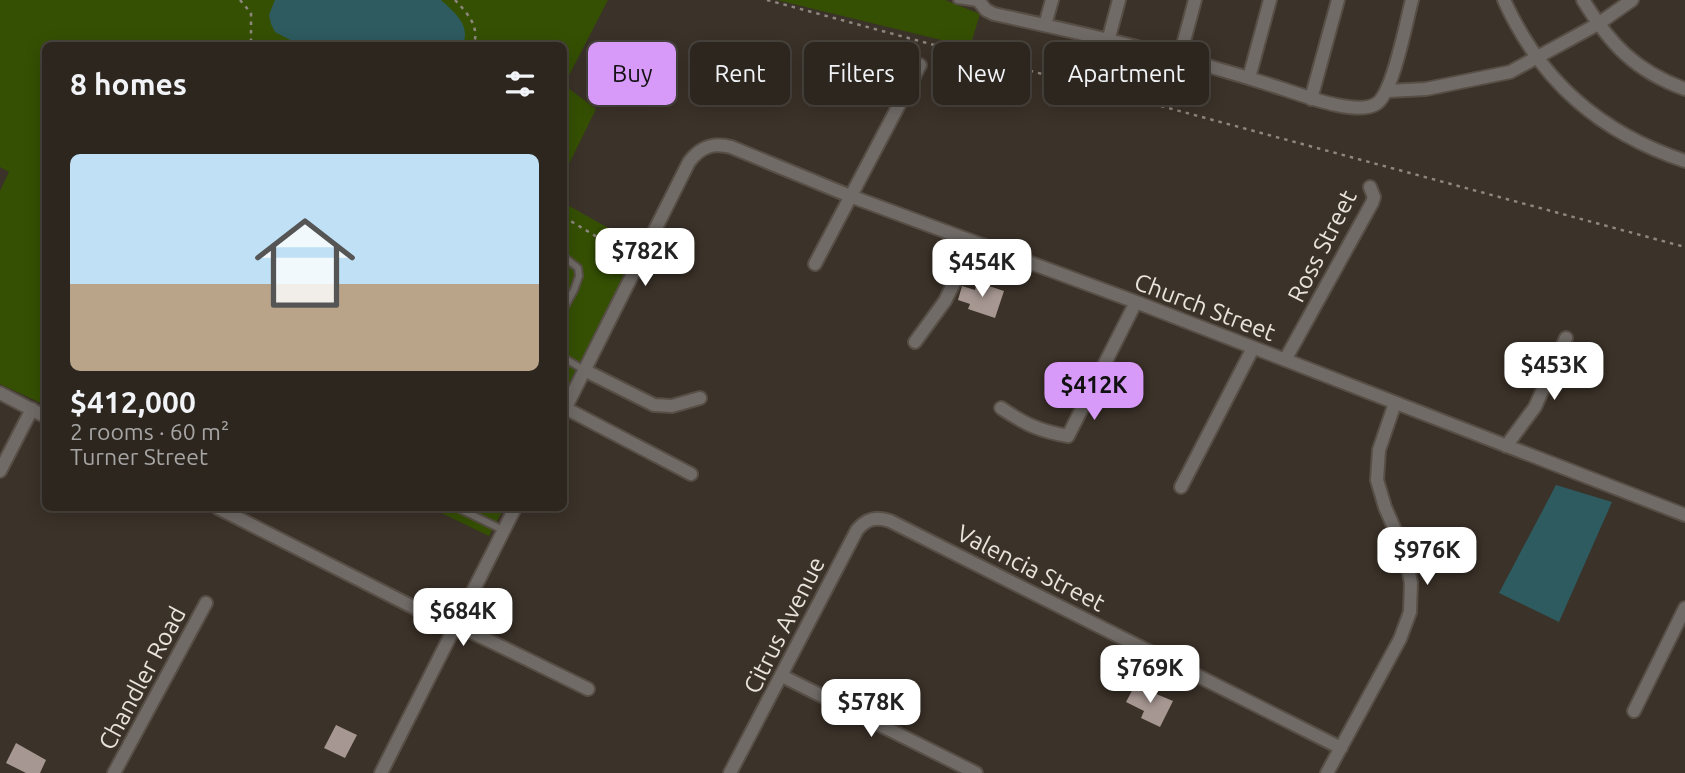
<!DOCTYPE html>
<html lang="en">
<head>
<meta charset="utf-8">
<style>
	body { margin:0; font-family:Ubuntu,sans-serif; background:#38322c; color:#f1f3f6; height:100vh; display:flex; flex-direction:column; font-size:26px; white-space:nowrap }
	* { box-sizing:border-box; margin:0 }
	p { font-size:23px; color:#a6a5a4 }
	.icon { flex:none; width:38px; height:38px; fill:none; stroke:currentColor; stroke-width:2; stroke-linecap:round; stroke-linejoin:round }
	.map { position:relative; flex:1; overflow:hidden }
	.side { position:absolute; left:42px; top:42px; width:525px; height:469px; display:flex; flex-direction:column; background:#2c261f; border-radius:10px; box-shadow:0 4px 18px #0003,0 0 0 2px #48433d }
	.side>* { flex:none }
	.banner { position:absolute; left:588px; top:42px; width:665px; height:63px; display:flex; gap:14px }
	.price { position:absolute; translate:-50% -60px; padding:0 16px; border-radius:14px; background:#fff; color:#222; font-size:23px; line-height:46px; filter:drop-shadow(0 2px 4px #0008) }
	.price::after { content:''; position:absolute; left:50%; top:42px; width:21px; height:16px; margin-left:-10px; background:inherit; clip-path:polygon(0 0,100% 0,50% 100%) }
	.price.active { background:#d89af8; color:#111 }
	ul { padding:0; list-style:none }
	li { display:grid; align-content:center; gap:14px; height:371px; padding:0 28px }
	li span { display:grid; place-items:center; height:217px; border-radius:10px; color:#555 }
	li>.icon { margin-inline-start:auto }
	span .icon { width:126px; height:126px; fill:#fffc; stroke-width:1 }
	li b { font-size:30px }
	h2 { display:flex; justify-content:space-between; align-items:center; height:84px; padding:0 28px; font-size:30px }
	.chip { padding:0 24px; border-radius:10px; background:#2c261f; box-shadow:0 4px 18px #0003,0 0 0 2px #48433d; font-size:24px; line-height:63px }
	.chip.active { background:#d89af8; color:#111 }
	.map>svg:first-child { display:block }
	.green { fill:#355003 }
	.water { fill:#2d5b5f }
	.building { fill:#a79792 }
	.lines { fill:none; stroke-linecap:round; stroke-linejoin:round }
	.service-casing { stroke:#574e46; stroke-width:10 }
	.minor-casing { stroke:#574e46; stroke-width:16 }
	.path { stroke:#8e877f; stroke-width:2.5; stroke-dasharray:3.5 5; stroke-linecap:butt }
	.service { stroke:#706b67; stroke-width:6 }
	.minor { stroke:#706b67; stroke-width:12 }
	.labels { text-anchor:middle; dominant-baseline:central; stroke-width:7; stroke-linejoin:round; paint-order:stroke }
	.street-label { font-size:24px; fill:#e9e3dd; stroke:#3b3229 }
</style>
</head>
<body>
<div class="map">
<svg width="1685" height="773" viewBox="0 0 1685 773">
	<rect width="100%" height="100%" fill="#3b3229"/>
	<!-- green -->
	<path class="green" d="M 0,0 L 608,0 L 564,85 L 596,109 L 564,174 L 564,46 L 46,46 L 45,405 L 0,384 L 0,191 L 9,172 L 0,167 Z
		M 777,0 L 945,0 L 980,14 L 970,47 Z
		M 564,203 L 640,246 L 564,393 Z
		M 431,508 L 504,508 L 489,536 Z"/>
	<!-- water -->
	<path class="water" d="M 275,0 L 441,0 C 455,13 472,26 462,46 L 300,45 L 275,32 L 271,24 L 269,15 Z
		M 1556,485 L 1612,502 L 1559,622 L 1499,593 Z"/>
	<!-- building -->
	<path class="building" d="M 977,282 L 1004,291 L 995,318 L 968,309 L 970,304 L 958,300 L 962,286 L 975,290 Z
		M 1135,685 L 1173,701 L 1160,727 L 1141,718 L 1144,711 L 1126,702 Z
		M 336,725 L 357,735 L 345,758 L 324,748 Z
		M 16,743 L 46,760 L 40,773 L 26,773 L 6,763 Z"/>
	<g class="lines">
		<defs>
			<path id="service" d="M 957,0 L 978,3
				M 564,257 L 578,268 L 579,276 L 574,290 L 564,308
				M 564,358 L 584,370
				M 458,508 L 503,530"/>
			<path id="minor" d="M 978,0 L 986,10 L 994,14 C 1091,35 1189,58 1283,89 C 1305,96 1356,116 1376,104 C 1393,94 1406,22 1412,0
				M 1504,0 C 1541,82 1601,133 1685,161
				M 1583,0 C 1610,44 1635,71 1685,89
				M 1045,25 L 1052,0
				M 1108,41 L 1119,0
				M 1179,60 L 1195,0
				M 1249,78 L 1270,0
				M 1388,91 L 1426,89 L 1510,72 L 1598,24 L 1632,0
				M 1311,99 L 1338,0
				M 815,264 L 920,65
				M 915,342 L 945,301 L 974,242
				M 1285,360 L 1372,203 L 1374,197 L 1370,187
				M 584,370 L 654,405 L 672,406 L 700,398
				M 0,393 L 46,417
				M 565,408 L 691,474
				M 1001,408 C 1025,424 1039,431 1068,436 L 1136,302
				M 564,411 L 689,162 C 700,147 713,142 731,147 L 850,196 L 1136,302 L 1685,515
				M 1506,446 L 1535,407 L 1566,338
				M 0,471 L 32,409
				M 1181,487 L 1253,348
				M 218,508 L 417,609 L 457,625 L 588,689
				M 782,676 L 976,773
				M 1634,711 L 1685,608
				M 114,773 L 206,603
				M 381,773 L 515,508
				M 730,773 L 857,530 C 866,519 876,516 890,521 L 1341,748
				M 1327,773 L 1400,639 L 1410,612 L 1411,583 L 1405,553 L 1385,507 L 1377,480 L 1379,450 L 1395,403"/>
		</defs>
		<!-- service casing -->
		<use href="#service" class="service-casing"/>
		<!-- minor casing -->
		<use href="#minor" class="minor-casing"/>
		<!-- path -->
		<path class="path" d="M 240,0 L 251,13 L 251,46
			M 455,0 C 467,13 481,27 473,46
			M 767,0 L 1685,247
			M 564,217 L 627,255"/>
		<!-- service -->
		<use href="#service" class="service"/>
		<!-- minor -->
		<use href="#minor" class="minor"/>
	</g>
	<g class="labels">
		<!-- street labels -->
		<g class="street-label">
			<text transform="translate(1322 246) rotate(-63)">Ross Street</text>
			<text transform="translate(1205 307) rotate(21)">Church Street</text>
			<text transform="translate(1031 568) rotate(27)">Valencia Street</text>
			<text transform="translate(784 625) rotate(-63)">Citrus Avenue</text>
			<text transform="translate(142 678) rotate(-62)">Chandler Road</text>
		</g>
	</g>
</svg>
<b class="price" style="left:645px;top:288px">$782K</b>
<b class="price" style="left:982px;top:299px">$454K</b>
<b class="price" style="left:1554px;top:402px">$453K</b>
<b class="price active" style="left:1094px;top:422px">$412K</b>
<b class="price" style="left:1427px;top:587px">$976K</b>
<b class="price" style="left:463px;top:648px">$684K</b>
<b class="price" style="left:1150px;top:705px">$769K</b>
<b class="price" style="left:871px;top:739px">$578K</b>
<div class="banner">
<a class="chip active">Buy</a>
<a class="chip">Rent</a>
<a class="chip">Filters</a>
<a class="chip">New</a>
<a class="chip">Apartment</a>
</div>
<section class="side">
<h2>8 homes<svg class="icon" aria-label="filters" viewBox="0 0 24 24"><path d="M4 7h16M4 17h16"/><circle cx="9" cy="7" r="2"/><circle cx="15" cy="17" r="2"/></svg></h2>
<ul>
<li><span style="background:linear-gradient(#bfe0f5 60%,#b9a48a 0)"><svg class="icon" aria-label="home" viewBox="0 0 24 24"><path d="M3 11l9-7 9 7M6 9v11h12V9"/></svg></span><div><b>$412,000</b><p>2 rooms · 60 m²</p><p>Turner Street</p></div></li>
</ul>
</section>
</div>
</body>
</html>
